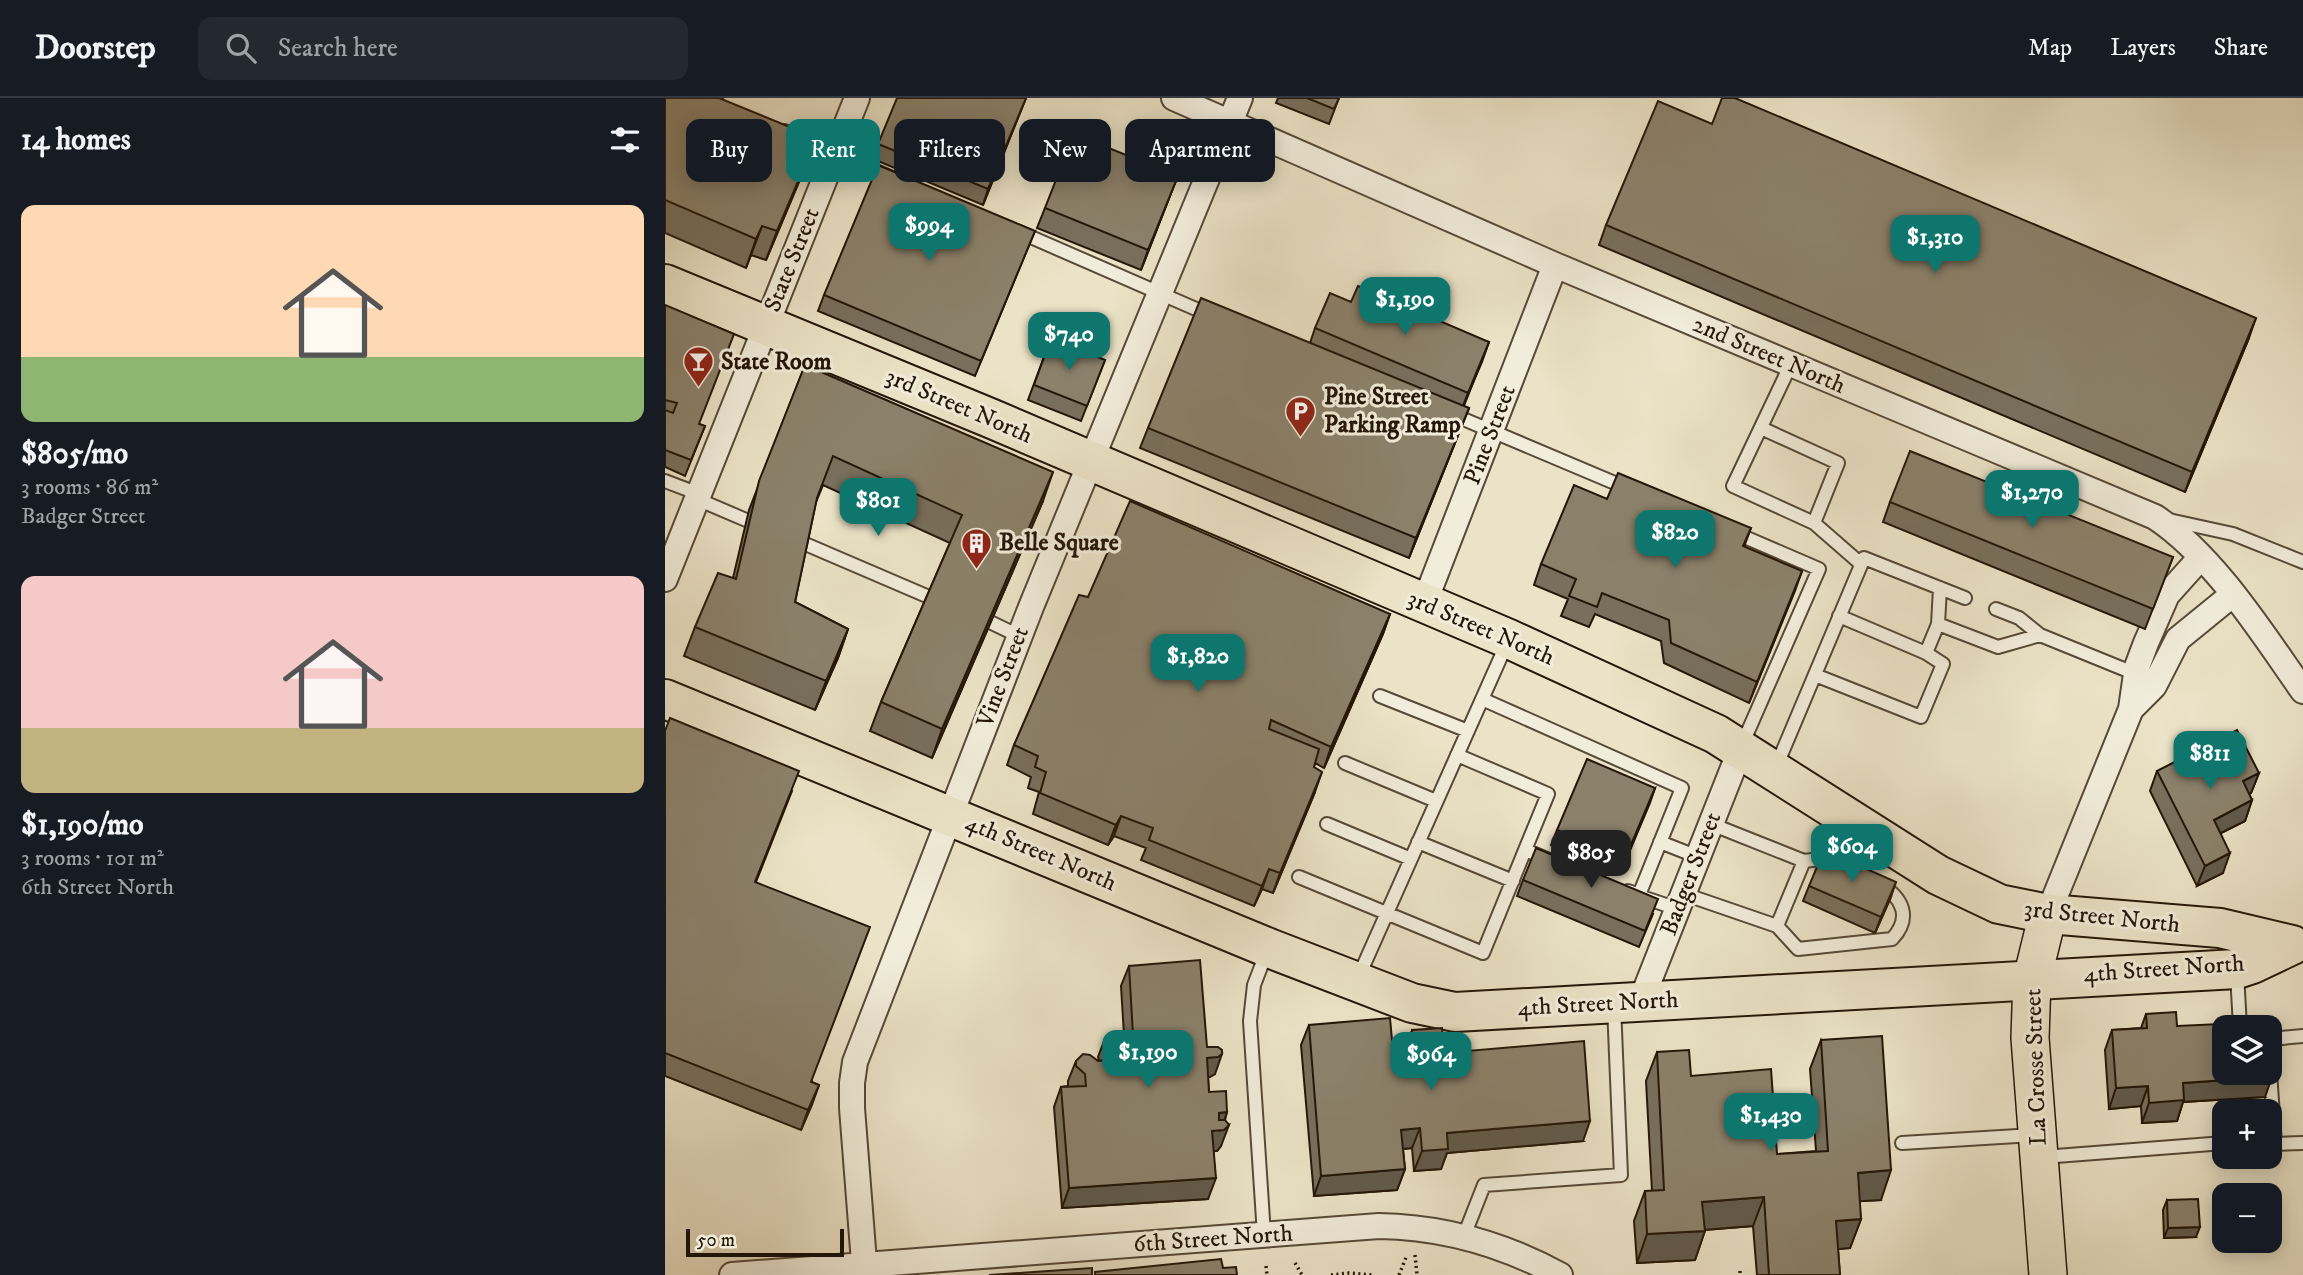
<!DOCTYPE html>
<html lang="en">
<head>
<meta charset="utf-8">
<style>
	body { margin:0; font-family:"IM FELL DW Pica",serif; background:#242831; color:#f1f3f6; height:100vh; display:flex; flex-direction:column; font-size:26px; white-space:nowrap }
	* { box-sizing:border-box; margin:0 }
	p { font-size:23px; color:#9ea1a6 }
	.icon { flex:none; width:38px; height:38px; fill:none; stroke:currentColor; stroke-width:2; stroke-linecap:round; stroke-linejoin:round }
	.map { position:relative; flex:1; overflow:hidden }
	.details { display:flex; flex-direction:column; background:#171b24; width:665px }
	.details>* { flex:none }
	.banner { position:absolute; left:21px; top:21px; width:665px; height:63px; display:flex; gap:14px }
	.controls { position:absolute; left:1547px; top:917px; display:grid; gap:14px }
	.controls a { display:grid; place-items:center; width:70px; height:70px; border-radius:14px; background:#171b24; box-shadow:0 4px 18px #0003; font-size:35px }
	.scale { position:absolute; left:21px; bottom:18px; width:158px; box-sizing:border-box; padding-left:7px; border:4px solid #241608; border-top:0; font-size:19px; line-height:24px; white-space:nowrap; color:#241608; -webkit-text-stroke:5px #f2eddb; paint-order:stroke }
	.price { position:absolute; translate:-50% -60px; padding:0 16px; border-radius:14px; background:#0f766e; color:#fff; font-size:23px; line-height:46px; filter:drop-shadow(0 2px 4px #0008) }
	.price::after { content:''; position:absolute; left:50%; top:42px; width:21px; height:16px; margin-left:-10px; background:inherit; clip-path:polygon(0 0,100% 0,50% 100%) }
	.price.active { background:#222; color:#fff }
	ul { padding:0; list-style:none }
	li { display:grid; align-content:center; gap:14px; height:371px; padding:0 21px }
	li span { display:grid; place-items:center; height:217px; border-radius:14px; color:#555 }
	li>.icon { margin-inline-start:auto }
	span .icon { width:126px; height:126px; fill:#fffc; stroke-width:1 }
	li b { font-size:30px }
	h2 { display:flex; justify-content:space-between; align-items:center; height:84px; padding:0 21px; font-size:30px }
	.pill { padding:0 24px; border-radius:14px; background:#171b24; box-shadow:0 4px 18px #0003; font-size:24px; line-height:63px }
	.pill.active { background:#0f766e; color:#fff }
	header { display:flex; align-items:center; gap:42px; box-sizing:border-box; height:98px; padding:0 35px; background:#171b24; border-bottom:2px solid #363941 }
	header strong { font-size:33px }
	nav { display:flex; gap:38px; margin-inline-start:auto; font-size:24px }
	.search { width:490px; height:63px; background:#242831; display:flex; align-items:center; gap:18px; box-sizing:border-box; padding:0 24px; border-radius:14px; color:#9ea1a6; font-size:26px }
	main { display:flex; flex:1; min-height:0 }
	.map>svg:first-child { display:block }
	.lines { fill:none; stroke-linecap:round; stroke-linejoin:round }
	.service-casing { stroke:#564938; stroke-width:16 }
	.minor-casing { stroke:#564938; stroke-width:28 }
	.primary-casing { stroke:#241608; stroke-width:40 }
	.trunk-casing { stroke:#241608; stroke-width:42 }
	.path { stroke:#241608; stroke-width:3.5; stroke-dasharray:2 3.5; stroke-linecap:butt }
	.service { stroke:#f2eddb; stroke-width:12 }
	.minor { stroke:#f2eddb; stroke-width:24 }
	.primary { stroke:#ebe3c7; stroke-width:37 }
	.trunk { stroke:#ebe3c7; stroke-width:38 }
	.wall { fill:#786f5c; stroke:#241608; stroke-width:2 }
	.shaded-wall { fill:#615a4b; stroke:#241608; stroke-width:2 }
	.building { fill:#8b816b; stroke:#241608; stroke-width:2 }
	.labels { text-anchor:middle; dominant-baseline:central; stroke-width:6; stroke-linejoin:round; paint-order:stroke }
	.street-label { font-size:24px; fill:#241608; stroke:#f2eddb }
	.poi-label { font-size:24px; font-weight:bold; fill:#241608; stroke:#f2eddb; text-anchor:start }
</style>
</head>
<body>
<header>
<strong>Doorstep</strong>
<div class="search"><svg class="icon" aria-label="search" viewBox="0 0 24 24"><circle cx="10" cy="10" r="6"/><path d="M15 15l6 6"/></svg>Search here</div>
<nav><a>Map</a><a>Layers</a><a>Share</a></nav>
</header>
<main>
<section class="details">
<h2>14 homes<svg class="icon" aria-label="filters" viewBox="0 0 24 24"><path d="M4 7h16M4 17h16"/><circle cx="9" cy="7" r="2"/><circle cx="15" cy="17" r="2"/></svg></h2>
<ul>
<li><span style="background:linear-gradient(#ffd9b3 70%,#8fb573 0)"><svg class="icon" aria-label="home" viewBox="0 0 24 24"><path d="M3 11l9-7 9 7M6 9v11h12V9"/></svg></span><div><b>$805/mo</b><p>3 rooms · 86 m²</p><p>Badger Street</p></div></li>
<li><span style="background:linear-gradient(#f6c9c9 70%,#c2b280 0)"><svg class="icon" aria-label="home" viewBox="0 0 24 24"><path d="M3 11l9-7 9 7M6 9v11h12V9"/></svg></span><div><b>$1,190/mo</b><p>3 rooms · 101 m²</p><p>6th Street North</p></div></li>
</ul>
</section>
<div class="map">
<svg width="1638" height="1177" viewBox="0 0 1638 1177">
	<rect width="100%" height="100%" fill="#ebe3c7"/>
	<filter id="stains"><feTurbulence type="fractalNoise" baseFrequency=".00286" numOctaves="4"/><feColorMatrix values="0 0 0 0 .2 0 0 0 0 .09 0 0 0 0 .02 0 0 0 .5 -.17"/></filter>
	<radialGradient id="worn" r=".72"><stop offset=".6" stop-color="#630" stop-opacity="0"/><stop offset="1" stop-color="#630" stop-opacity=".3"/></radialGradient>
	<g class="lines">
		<defs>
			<path id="service" d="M 120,33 L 225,79
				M 352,133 L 547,218
				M 1126,266 L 1068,388 L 1149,425 L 1196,466
				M 784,315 L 964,391
				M 1096,330 L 1173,365 L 1149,425
				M 0,383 L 34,396
				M 32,401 L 81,422
				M 1504,422 L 1568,436 L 1638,464
				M 1068,434 L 1154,471 L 1077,647
				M 138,445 L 264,499
				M 1275,490 L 1273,526 L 1333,549 L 1375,537
				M 1331,511 L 1354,520 L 1375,537 L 1471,576
				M 1174,518 L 1261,555
				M 325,524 L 354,538
				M 1150,577 L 1256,619 L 1278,566 L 1261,555 L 1273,526
				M 715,598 L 803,633
				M 817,601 L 1017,690 L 974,797 L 963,793
				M 792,657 L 883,696 L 860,752 L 884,762
				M 680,665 L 771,703
				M 1111,669 L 1199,460 L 1300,500
				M 662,726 L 746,761
				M 1046,726 L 1139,763 L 1163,760 L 1170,764
				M 753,744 L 848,783
				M 995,744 L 1033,759
				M 634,779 L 818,855 L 860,752
				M 1019,796 L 1112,828 L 1133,851 L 1227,841 C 1247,820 1238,799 1214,786
				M 977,799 L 1013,811
				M 1112,828 L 1139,763
				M 1572,875 L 1575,929
				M 693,880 L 842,545
				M 1605,941 L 1638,938
				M 1605,974 L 1610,1046 L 1638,1045
				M 1237,1045 L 1369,1037
				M 1378,1059 L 1559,1045
				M 599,1137 L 585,923 L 589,887 L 602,853
				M 799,1138 L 819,1087 L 956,1077 L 949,908"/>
			<path id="minor" d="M 509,0 L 890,167 L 1490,419 C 1549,458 1597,535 1638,593
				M 0,481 L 192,0
				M 759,506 L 890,167
				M 1466,611 L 1489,588 L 1513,541 L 1567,497
				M 1383,816 L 1466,611 L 1472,569 L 1481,545 L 1502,497 L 1536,459
				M 976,903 L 1076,650
				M 67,1177 L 714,1128 C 779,1129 838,1146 895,1177
				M 200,1177 L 187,1010 L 187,985 L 190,964 L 366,509 L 575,0"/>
			<path id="primary" d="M 1383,1177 L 1365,940 L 1367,881 L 1383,816"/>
			<path id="trunk" d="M 0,186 L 325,320 L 844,541 L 1051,636 L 1273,777 L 1334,806 L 1383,816 L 1555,830 L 1627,847
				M 0,601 L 604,850 L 747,905 L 790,914 L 1572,871 L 1587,866 L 1627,847"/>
		</defs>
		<!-- service casing -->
		<use href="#service" class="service-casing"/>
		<!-- minor casing -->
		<use href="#minor" class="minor-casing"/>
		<!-- primary casing -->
		<use href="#primary" class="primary-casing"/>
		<!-- trunk casing -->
		<use href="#trunk" class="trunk-casing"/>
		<!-- path -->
		<path class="path" d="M 750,1157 L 752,1177
			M 630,1165 L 637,1177
			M 601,1168 L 602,1177
			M 1075,1173 L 1075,1177
			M 666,1177 L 684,1175 L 708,1177
			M 734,1177 L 742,1157"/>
		<!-- service -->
		<use href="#service" class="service"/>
		<!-- minor -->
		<use href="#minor" class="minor"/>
		<!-- primary -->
		<use href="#primary" class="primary"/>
		<!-- trunk -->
		<use href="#trunk" class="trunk"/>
	</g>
	<!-- wall -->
	<path class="wall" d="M 0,0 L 58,0 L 57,1 L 132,49 L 145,55 L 134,84 L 101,162 L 86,157 L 81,170 L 0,135 Z
		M 361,0 L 318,107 L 208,61 L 213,46 Z
		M 613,0 L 674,0 L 664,26 L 611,5 Z
		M 1047,26 L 1584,240 L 1520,394 L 934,147 L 941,127 Z
		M 505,98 L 476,172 L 372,130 L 380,110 Z
		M 370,133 L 310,278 L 153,213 L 159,197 Z
		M 686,204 L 824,244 L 799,308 L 804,310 L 744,460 L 475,350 L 483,330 L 645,245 L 650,230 Z
		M 0,207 L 34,326 L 40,328 L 20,378 L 0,369 Z
		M 386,240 L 440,262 L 416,323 L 363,302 Z
		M 140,267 L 378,403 L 267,660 L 205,633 L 216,604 L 285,445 L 158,387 L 151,404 L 130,504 L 183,531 L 173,560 L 150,612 L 19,558 L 30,529 L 68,480 L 84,412 Z
		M 942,401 L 1086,430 L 1079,449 L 1137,473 L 1084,605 L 999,565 L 996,543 L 930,516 L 924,529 L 896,518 L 903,501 L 869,487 L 876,466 Z
		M 1225,404 L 1508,459 L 1480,531 L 1218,424 Z
		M 423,499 L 725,516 L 718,536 L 659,670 L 650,665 L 649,669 L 650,694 L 608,795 L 597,791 L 589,808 L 476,762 L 481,750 L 449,738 L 443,747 L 368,716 L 374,694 L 363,690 L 366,679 L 342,667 L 349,647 Z
		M 0,633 L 127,693 L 91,784 L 147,984 L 154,987 L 136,1032 L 0,978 Z
		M 1492,673 L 1594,675 L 1586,695 L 1584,696 L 1587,702 L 1580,723 L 1556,735 L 1558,775 L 1532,788 L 1485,693 Z
		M 990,690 L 955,776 L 886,747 L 892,732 Z
		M 858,782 L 988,816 L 974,849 L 852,798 Z
		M 1144,788 L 1226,799 L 1210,835 L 1138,803 Z
		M 464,868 L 542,949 L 550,976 L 543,979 L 544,994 L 562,1014 L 560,1022 L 556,1048 L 552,1053 L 549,1053 L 543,1101 L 397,1110 L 389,1009 L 396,989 L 403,988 L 403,983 L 411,963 L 434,962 L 433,959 L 441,938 L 459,937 L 456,888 Z
		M 1481,916 L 1512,928 L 1600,999 L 1518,1004 L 1512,1023 L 1477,1025 L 1476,1008 L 1444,1011 L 1440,952 L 1447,932 L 1476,930 Z
		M 644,927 L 730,975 L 742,974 L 740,952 L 747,932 L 779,955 L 918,1043 L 782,1055 L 776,1071 L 749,1073 L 747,1050 L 738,1051 L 740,1071 L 732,1092 L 649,1098 L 636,947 Z
		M 1156,942 L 1216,1102 L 1194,1103 L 1196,1121 L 1185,1150 L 1173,1151 L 1175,1177 L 1092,1177 L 1088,1128 L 1040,1132 L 1030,1162 L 972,1165 L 969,1123 L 980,1093 L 987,1093 L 981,983 L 992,954 L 1026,978 L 1112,1056 L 1151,1053 L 1145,971 Z
		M 1502,1102 L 1531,1139 L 1499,1140 L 1498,1112 Z"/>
	<!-- shaded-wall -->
	<path class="shaded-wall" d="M 361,0 L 318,107 L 323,91 Z
		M 145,55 L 134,84 L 101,162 L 112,133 Z
		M 513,78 L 505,98 L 476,172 L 483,152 Z
		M 97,128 L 86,157 L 81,170 L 91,141 Z
		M 1591,220 L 1584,240 L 1520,394 L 1527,374 Z
		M 824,244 L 817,264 L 795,315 L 803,295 Z
		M 804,310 L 744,460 L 751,440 Z
		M 388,374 L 378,403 L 267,660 L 277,631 Z
		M 1137,473 L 1130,493 L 1084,605 L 1092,584 Z
		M 725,516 L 718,536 L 659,670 L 666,649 Z
		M 183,531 L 173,560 L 150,612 L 161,583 Z
		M 657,674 L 650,694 L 608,795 L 615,775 Z
		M 1594,675 L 1586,695 L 1570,703 L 1578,683 Z
		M 990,690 L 985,705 L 955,776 L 960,761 Z
		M 1587,702 L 1580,723 L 1542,742 L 1549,722 Z
		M 456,718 L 449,738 L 443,747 L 451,727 Z
		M 1565,755 L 1558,775 L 1532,788 L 1540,768 Z
		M 604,771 L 597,791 L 589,808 L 597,788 Z
		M 1231,784 L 1226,799 L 1210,835 L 1216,819 Z
		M 557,956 L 550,976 L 545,979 L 535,980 L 542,960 Z
		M 1607,979 L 1600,999 L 1518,1004 L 1512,1023 L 1477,1025 L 1484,1005 L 1518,985 Z
		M 154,987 L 147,1007 L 136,1032 L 143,1012 Z
		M 1483,988 L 1476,1008 L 1444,1011 L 1451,990 Z
		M 562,1014 L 556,1032 L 564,1027 L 556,1048 L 552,1053 L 540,1053 L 554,1015 Z
		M 925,1023 L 918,1043 L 782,1055 L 776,1071 L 749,1073 L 757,1053 L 782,1035 Z
		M 755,1030 L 747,1050 L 729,1052 L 736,1032 Z
		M 740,1071 L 732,1092 L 649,1098 L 656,1078 Z
		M 1226,1072 L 1216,1102 L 1182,1104 L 1193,1075 Z
		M 551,1080 L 543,1101 L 397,1110 L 404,1090 Z
		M 1099,1099 L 1088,1128 L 1026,1133 L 1037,1104 Z
		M 1196,1121 L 1185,1150 L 1161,1152 L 1171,1123 Z
		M 1535,1129 L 1531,1139 L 1499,1140 L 1503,1130 Z
		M 1040,1133 L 1030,1162 L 972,1165 L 982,1136 Z"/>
	<!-- building -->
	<path class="building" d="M 0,0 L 54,0 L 137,34 L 132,49 L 145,55 L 112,133 L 97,128 L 91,141 L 0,102 Z
		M 232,0 L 361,0 L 323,91 L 213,46 Z
		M 642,0 L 674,0 L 669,11 Z
		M 1057,0 L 1070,0 L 1591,220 L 1527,374 L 941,127 L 993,3 L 1047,26 Z
		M 409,36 L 513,78 L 483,152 L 380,110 Z
		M 213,67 L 370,133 L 316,263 L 159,197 Z
		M 693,188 L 824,244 L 803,295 L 650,230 L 665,195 L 686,204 Z
		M 536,200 L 804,310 L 751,440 L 483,330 Z
		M 0,207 L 69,236 L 34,326 L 40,328 L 26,362 L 0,352 L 0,312 L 8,315 L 12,305 L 0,302 Z
		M 386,240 L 440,262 L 422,308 L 369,287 Z
		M 140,267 L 388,374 L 277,631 L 216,604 L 297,417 L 168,358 L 152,400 L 130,504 L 183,531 L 161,583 L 30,529 L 53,475 L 71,481 L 94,383 Z
		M 1245,353 L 1508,459 L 1488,511 L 1225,404 Z
		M 953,375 L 1086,430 L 1078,448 L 1137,473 L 1092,584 L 1006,545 L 1004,522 L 937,495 L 932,509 L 904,498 L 911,481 L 876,466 L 909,387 L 942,401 Z
		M 465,403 L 725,516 L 666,649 L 606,622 L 604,631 L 654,651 L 649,669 L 657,674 L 615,775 L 604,771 L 597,788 L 484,742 L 488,730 L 456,718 L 451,727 L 375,695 L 381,674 L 370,669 L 373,658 L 349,647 L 414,497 L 423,499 Z
		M 5,620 L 134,673 L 90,784 L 205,829 L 146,984 L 154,987 L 143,1012 L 0,955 L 0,633 Z
		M 1572,632 L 1594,675 L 1578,683 L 1587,702 L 1549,722 L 1565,755 L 1540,768 L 1492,673 Z
		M 922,661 L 990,690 L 960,761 L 892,732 Z
		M 871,750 L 993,801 L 980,833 L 858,782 Z
		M 1159,752 L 1231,784 L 1216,819 L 1144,788 Z
		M 535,862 L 542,949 L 553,949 L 557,952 L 557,956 L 553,959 L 542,960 L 544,994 L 561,993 L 562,1014 L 554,1015 L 554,1022 L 560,1022 L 564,1027 L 559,1032 L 547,1033 L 551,1080 L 404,1090 L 396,989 L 421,988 L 420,976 L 411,968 L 411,963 L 418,956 L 425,957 L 433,963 L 441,962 L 441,938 L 468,937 L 464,868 Z
		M 1511,914 L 1512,928 L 1601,924 L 1602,929 L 1559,929 L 1559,975 L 1605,975 L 1605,954 L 1607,979 L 1518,985 L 1519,1002 L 1484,1005 L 1483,988 L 1451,990 L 1447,932 L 1482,930 L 1481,916 Z
		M 725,920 L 730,975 L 751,973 L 747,932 L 777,930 L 779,955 L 919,943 L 925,1023 L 782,1035 L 783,1051 L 757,1053 L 755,1030 L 736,1032 L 740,1071 L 656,1078 L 644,927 Z
		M 1217,938 L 1226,1072 L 1193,1075 L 1196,1121 L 1171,1123 L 1175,1177 L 1104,1177 L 1099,1099 L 1037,1104 L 1040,1133 L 982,1136 L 980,1093 L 999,1092 L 992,954 L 1024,952 L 1026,978 L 1106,971 L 1112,1056 L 1163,1053 L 1156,942 Z
		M 1533,1101 L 1535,1129 L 1503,1130 L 1502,1102 Z
		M 556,1161 L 558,1170 L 571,1169 L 572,1177 L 430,1177 L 430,1174 Z
		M 427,1170 L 427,1177 L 324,1177 Z"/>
	<!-- icons -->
	<defs>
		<symbol id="bar-pin" viewBox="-11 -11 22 30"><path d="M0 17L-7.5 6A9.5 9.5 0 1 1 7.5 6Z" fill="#8f2418" stroke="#f2eddb"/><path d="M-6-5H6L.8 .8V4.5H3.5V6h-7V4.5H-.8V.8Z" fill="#fff"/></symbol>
		<symbol id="parking-pin" viewBox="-11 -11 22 30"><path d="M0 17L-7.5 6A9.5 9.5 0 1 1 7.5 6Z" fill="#8f2418" stroke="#f2eddb"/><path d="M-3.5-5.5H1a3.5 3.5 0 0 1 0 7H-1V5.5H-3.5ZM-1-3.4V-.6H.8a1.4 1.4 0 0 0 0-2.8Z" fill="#fff"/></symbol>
		<symbol id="building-pin" viewBox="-11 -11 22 30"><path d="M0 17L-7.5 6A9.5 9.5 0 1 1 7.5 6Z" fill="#8f2418" stroke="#f2eddb"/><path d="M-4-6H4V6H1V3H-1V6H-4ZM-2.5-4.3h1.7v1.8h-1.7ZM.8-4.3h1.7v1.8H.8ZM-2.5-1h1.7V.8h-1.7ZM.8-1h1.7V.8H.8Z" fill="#fff"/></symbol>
	</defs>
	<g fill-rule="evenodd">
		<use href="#bar-pin" x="16" y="246" width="35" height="47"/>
		<use href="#parking-pin" x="618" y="296" width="35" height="47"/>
		<use href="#building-pin" x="294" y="428" width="35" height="47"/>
	</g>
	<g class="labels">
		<!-- street labels -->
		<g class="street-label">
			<text transform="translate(127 162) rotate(-68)">State Street</text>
			<text transform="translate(1104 257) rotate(23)">2nd Street North</text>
			<text transform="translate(294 308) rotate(23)">3rd Street North</text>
			<text transform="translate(825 337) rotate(-69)">Pine Street</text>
			<text transform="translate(816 530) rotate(23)">3rd Street North</text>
			<text transform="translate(338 579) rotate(-69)">Vine Street</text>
			<text transform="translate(376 755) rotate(23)">4th Street North</text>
			<text transform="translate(1026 776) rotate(-69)">Badger Street</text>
			<text transform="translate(1437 819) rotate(6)">3rd Street North</text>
			<text transform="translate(1499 871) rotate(-4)">4th Street North</text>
			<text transform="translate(933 906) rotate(-3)">4th Street North</text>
			<text transform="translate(1371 969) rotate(-92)">La Crosse Street</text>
			<text transform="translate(548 1141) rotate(-4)">6th Street North</text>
		</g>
		<!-- poi labels -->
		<g class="poi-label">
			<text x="56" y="264">State Room</text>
			<text x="659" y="299">Pine Street<tspan x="659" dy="28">Parking Ramp</tspan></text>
			<text x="334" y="445">Belle Square</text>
		</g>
	</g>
	<rect width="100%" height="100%" filter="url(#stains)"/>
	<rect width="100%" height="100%" fill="url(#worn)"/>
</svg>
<div class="controls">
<a><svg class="icon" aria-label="layers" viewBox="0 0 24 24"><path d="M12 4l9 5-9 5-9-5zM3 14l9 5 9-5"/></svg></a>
<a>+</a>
<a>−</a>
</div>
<div class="scale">50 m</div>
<b class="price" style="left:264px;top:165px">$994</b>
<b class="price" style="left:1270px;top:177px">$1,310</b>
<b class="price" style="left:740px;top:239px">$1,190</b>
<b class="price" style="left:404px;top:274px">$740</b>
<b class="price" style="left:1367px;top:432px">$1,270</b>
<b class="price" style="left:213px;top:440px">$801</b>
<b class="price" style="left:1010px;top:472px">$820</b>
<b class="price" style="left:533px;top:596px">$1,820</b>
<b class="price" style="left:1545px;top:693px">$811</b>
<b class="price" style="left:1187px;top:786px">$604</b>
<b class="price active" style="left:926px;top:792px">$805</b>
<b class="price" style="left:483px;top:992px">$1,190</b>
<b class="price" style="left:766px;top:994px">$964</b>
<b class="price" style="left:1106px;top:1055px">$1,430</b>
<div class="banner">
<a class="pill">Buy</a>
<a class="pill active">Rent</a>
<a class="pill">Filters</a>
<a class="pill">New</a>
<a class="pill">Apartment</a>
</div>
</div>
</main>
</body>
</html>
